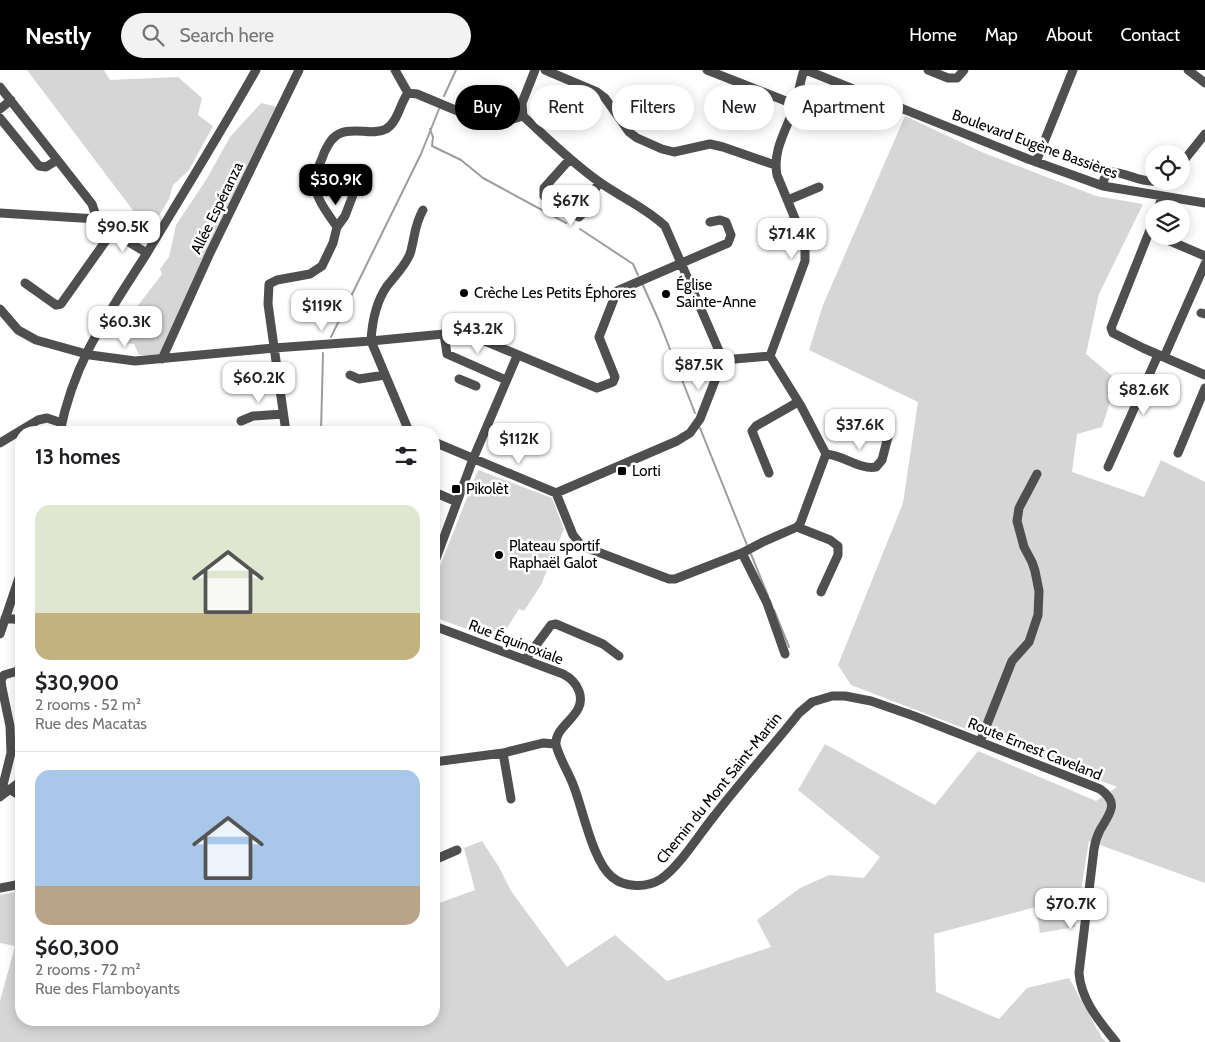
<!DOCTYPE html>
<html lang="en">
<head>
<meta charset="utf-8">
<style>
	body { margin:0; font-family:Cabin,sans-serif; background:#f2f2f2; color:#202124; height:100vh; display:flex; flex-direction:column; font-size:19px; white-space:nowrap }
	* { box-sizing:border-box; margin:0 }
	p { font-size:16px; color:#757577 }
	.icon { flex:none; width:28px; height:28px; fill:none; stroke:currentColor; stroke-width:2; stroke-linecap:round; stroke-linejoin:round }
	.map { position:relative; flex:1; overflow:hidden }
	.drawer { position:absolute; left:15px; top:356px; width:425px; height:600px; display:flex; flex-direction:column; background:#fff; border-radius:20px; box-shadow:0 2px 12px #0003 }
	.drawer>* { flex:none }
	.guide { position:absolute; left:455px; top:15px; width:475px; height:45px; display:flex; gap:10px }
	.buttons { position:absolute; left:1145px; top:75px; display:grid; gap:10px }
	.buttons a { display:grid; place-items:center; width:45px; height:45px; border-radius:50%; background:#fff; box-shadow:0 2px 12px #0003; font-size:25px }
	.price { position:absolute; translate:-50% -42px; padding:0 11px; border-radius:10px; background:#fff; color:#222; font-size:16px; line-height:32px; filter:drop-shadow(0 1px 2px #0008) }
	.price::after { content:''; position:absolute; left:50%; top:30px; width:15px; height:11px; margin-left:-8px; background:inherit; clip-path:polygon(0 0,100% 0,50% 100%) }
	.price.on { background:#000; color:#fff }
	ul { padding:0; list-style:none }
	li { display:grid; align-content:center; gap:10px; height:265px; padding:0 20px }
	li+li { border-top:1px solid #e0e0e0 }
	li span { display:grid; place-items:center; height:155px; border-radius:15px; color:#555 }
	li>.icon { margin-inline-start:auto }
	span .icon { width:90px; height:90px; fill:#fffc; stroke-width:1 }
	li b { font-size:21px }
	h2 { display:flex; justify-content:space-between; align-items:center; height:60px; padding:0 20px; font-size:21px }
	.chip { padding:0 18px; border-radius:22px; background:#fff; box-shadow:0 2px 12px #0003; font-size:18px; line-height:45px }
	.chip.on { background:#000; color:#fff }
	header { display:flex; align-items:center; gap:30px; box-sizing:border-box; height:70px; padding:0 25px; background:#000; color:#fff }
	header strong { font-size:24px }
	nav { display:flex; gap:28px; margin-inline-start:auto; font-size:18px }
	.search { width:350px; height:45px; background:#f2f2f2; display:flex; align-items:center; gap:12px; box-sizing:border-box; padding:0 18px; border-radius:28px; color:#757577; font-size:19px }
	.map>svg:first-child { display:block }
	.green { fill:#d6d6d6 }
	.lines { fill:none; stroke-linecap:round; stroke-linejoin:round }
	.stream { stroke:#9d9d9d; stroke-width:2 }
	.minor { stroke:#4f4f4f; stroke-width:9 }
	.poi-dot { fill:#000; stroke:#fff; stroke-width:2 }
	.labels { text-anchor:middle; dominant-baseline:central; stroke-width:5; stroke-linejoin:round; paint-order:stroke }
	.street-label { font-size:15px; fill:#000; stroke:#fff }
	.poi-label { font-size:15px; fill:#000; stroke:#fff; text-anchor:start }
</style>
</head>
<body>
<header>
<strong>Nestly</strong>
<div class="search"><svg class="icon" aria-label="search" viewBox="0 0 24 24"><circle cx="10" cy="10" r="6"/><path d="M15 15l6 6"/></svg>Search here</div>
<nav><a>Home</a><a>Map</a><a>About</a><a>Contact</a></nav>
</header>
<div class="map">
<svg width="1205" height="972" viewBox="0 0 1205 972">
	<rect width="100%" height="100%" fill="#fff"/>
	<!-- green -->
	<path class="green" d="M 27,0 L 104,0 L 110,10 L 178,7 L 202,28 L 198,45 L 213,56 L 189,100 L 173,115 L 169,129 L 160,144 L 147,159 Z
		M 261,33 L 278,37 L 160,285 L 139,285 L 134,274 L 124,273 L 128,261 L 138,256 L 133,242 L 162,204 L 160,199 L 169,187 L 176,155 L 206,110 L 230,67 Z
		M 905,46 L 984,83 L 1096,126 L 1143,134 L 1099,224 L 1086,284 L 1117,310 L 1102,357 L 1077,364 L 1072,402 L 1144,427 L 1161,390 L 1205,412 L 1205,813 L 1089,771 L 1075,857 L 1040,863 L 1036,837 L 934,864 L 936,922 L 999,949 L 1027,918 L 1069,908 L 1102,968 L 1106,972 L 0,972 L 0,931 L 15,876 L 0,873 L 0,825 L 21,821 L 21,950 L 434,950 L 434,835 L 475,820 L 464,778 L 482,771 L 499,797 L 511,821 L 567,897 L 615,865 L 667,911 L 771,877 L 757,850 L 800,818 L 829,805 L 864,808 L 880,787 L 798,720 L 825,674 L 935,735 L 978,681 L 1096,731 L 1117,717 L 851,615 L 838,595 L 903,433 L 918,332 L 809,280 L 823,235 Z
		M 478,400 L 552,428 L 564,459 L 541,515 L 524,541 L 519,539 L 499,571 L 434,547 L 434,511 Z"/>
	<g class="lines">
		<!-- stream -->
		<path class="stream" d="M 444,26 L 456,0
			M 430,59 L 433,67 L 432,76 L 461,90 L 483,108 L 566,153
			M 580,159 L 633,194 L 638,205
			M 642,213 L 659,251 L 695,343
			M 331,267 L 421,84 L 439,39
			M 700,358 L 747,475
			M 321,362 L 323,283
			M 751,484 L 768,526
			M 774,540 L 789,577"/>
		<!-- minor -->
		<path class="minor" d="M 395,0 L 408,23
			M 535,0 L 522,33 L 523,46 C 547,68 571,92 598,111 C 620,127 645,137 665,156 L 723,290 L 700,349 L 690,363 L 677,371 L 556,423
			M 545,0 L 597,22 L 605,28 L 629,62 L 637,68 L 662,79 L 674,82 L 710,74 L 723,77 L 775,95
			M 707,0 L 839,52 L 852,53
			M 806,0 L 1028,89 L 1103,116 L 1205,133
			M 928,0 L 948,8 L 957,8 L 964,0
			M 1188,0 L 1205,13
			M 0,17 L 92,134 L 97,149 L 112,162 L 147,183
			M 0,39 L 11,30
			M 0,48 L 39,96 L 46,97 L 57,90
			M 570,89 L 544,118 L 544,126 L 553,134 L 579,147 L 582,144 L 599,112
			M 1036,92 L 1073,0
			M 1181,94 L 1205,64
			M 1103,116 L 1104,109 L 1109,102 C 1125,101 1139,113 1156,111
			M 788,130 L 819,117
			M 1158,139 L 1162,127
			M 0,143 L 97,149
			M 1154,150 L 1111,258 L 1113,263 L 1143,278 L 1205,305
			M 337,157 L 345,146 L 353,125
			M 1158,166 L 1205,186
			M 25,213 L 56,235 L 61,234 L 112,162
			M 0,239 L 18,260 L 36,270 L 90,285 L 135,291 L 274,278 L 371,271 L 444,264 L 451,261
			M 1201,243 L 1205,244
			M 461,261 L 597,318 L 613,312 L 615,307 L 599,267 L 617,221 L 728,173 L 731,165 L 726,152 L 720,150 L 710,152
			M 444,264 L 447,284 L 506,310
			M 770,286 L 805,191 L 805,173 L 777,105 C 772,79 788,58 795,34 C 799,23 800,11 804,0
			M 1164,287 L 1205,194
			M 162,289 L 210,183 L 299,0
			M 723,290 L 770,286
			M 350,305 L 359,309 L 385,305
			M 459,309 L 476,316
			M 241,351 L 253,346 L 283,344
			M 60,362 C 74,290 109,243 147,183 C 184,122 221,62 256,0
			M 286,362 L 268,234 L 269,214 L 277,210 L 310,204 L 322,196 L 333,173 L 337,157 C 327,142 311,124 316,105 C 317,98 322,90 324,83 C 328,75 332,66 341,63 C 355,57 373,66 386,59 C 398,52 400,33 408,23 L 417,24 L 484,52 L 496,54 L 523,46
			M 414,362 L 408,359 L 371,271 C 372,252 376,232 387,216 C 395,206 405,196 410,184 C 415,168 414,155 423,140
			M 434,372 L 556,423
			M 0,373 L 38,350 L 47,348 L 62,353
			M 1178,383 L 1205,318
			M 826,384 C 843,385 860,400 876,397 L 882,390 L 888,367
			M 1108,397 L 1158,285
			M 769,403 L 752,361 L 756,356 L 798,332
			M 434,422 L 457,432
			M 556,423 L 573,465 L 582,476 L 669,509 L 675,509 L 742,483 L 763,472 L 797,457 L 800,454 L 826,384 L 801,336 L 770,286
			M 797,457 L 830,470 L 838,476 L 838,485 L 821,522
			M 742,483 L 767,533 L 785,584
			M 434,494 L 473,389 L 517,286
			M 5,548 L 21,550
			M 434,556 L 563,604 C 571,608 576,613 579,621 C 588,646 554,654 556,675 C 560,690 569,703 574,717 C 583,740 593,792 612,807 C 625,818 647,818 661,809 C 680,796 700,763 715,745 C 742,710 772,677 799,643 L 812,632 L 832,626 L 845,626 L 871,631 L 914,646 L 1100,719 C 1120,733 1110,743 1100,760 C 1097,766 1095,772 1094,779 L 1079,903 C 1081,930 1099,951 1116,972
			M 0,564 L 21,502
			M 525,590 L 551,555 L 556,554 L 603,574 L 619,586
			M 980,672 L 1012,591 L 1029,572 L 1038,545 L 1039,521 L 1035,501 L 1032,492 L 1024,477 L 1017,451 L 1019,438 L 1037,404
			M 503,683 L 511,729
			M 434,692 L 503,683 L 543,673 L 555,674
			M 9,719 L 21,726
			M 1,726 L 21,711
			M 0,727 L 11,683 L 10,656 L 2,618 L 1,610 L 4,605 L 21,600
			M 434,790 L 457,780
			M 0,818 L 21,814"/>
	</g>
	<!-- markers -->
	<g class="poi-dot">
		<circle cx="464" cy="223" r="5"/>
		<circle cx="666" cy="224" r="5"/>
		<rect x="617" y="396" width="10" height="10" rx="2.5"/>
		<rect x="451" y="414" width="10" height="10" rx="2.5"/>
		<circle cx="499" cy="485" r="5"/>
	</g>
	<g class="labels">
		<!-- street labels -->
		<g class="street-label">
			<text transform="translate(1035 74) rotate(20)">Boulevard Eugène Bassières</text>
			<text transform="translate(217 138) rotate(-64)">Allée Espéranza</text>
			<text transform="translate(516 572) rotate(21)">Rue Équinoxiale</text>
			<text transform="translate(1035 679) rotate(22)">Route Ernest Caveland</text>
			<text transform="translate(719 718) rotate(-51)">Chemin du Mont Saint-Martin</text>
		</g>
		<!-- poi labels -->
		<g class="poi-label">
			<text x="676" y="215">Église<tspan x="676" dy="17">Sainte-Anne</tspan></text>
			<text x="474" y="223">Crèche Les Petits Éphores</text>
			<text x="632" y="401">Lorti</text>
			<text x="466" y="419">Pikolèt</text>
			<text x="509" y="476">Plateau sportif<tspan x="509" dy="17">Raphaël Galot</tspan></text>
		</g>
	</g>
</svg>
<div class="buttons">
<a><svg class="icon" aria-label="locate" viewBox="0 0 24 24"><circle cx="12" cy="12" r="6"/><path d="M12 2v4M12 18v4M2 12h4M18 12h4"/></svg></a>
<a><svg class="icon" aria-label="layers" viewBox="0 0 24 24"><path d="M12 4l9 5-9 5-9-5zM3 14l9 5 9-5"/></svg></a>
</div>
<b class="price on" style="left:336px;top:136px">$30.9K</b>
<b class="price" style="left:571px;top:157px">$67K</b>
<b class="price" style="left:123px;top:183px">$90.5K</b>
<b class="price" style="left:792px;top:190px">$71.4K</b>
<b class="price" style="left:322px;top:262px">$119K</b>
<b class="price" style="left:125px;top:278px">$60.3K</b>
<b class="price" style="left:478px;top:285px">$43.2K</b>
<b class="price" style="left:699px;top:321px">$87.5K</b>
<b class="price" style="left:259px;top:334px">$60.2K</b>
<b class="price" style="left:1144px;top:346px">$82.6K</b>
<b class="price" style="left:860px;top:381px">$37.6K</b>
<b class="price" style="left:519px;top:395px">$112K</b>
<b class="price" style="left:1071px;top:860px">$70.7K</b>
<div class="guide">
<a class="chip on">Buy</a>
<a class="chip">Rent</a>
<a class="chip">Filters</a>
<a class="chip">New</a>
<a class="chip">Apartment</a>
</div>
<section class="drawer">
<h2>13 homes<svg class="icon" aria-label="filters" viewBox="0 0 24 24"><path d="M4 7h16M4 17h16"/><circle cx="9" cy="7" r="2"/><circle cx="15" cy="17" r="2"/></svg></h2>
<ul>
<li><span style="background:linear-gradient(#dfe7d0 70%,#c2b280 0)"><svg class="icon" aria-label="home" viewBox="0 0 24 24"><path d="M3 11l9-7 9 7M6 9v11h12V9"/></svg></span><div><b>$30,900</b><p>2 rooms · 52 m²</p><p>Rue des Macatas</p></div></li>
<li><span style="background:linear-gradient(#a9c7e8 75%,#b9a48a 0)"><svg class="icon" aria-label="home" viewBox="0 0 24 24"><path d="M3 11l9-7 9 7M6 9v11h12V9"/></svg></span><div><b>$60,300</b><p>2 rooms · 72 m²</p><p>Rue des Flamboyants</p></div></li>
</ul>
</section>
</div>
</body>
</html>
